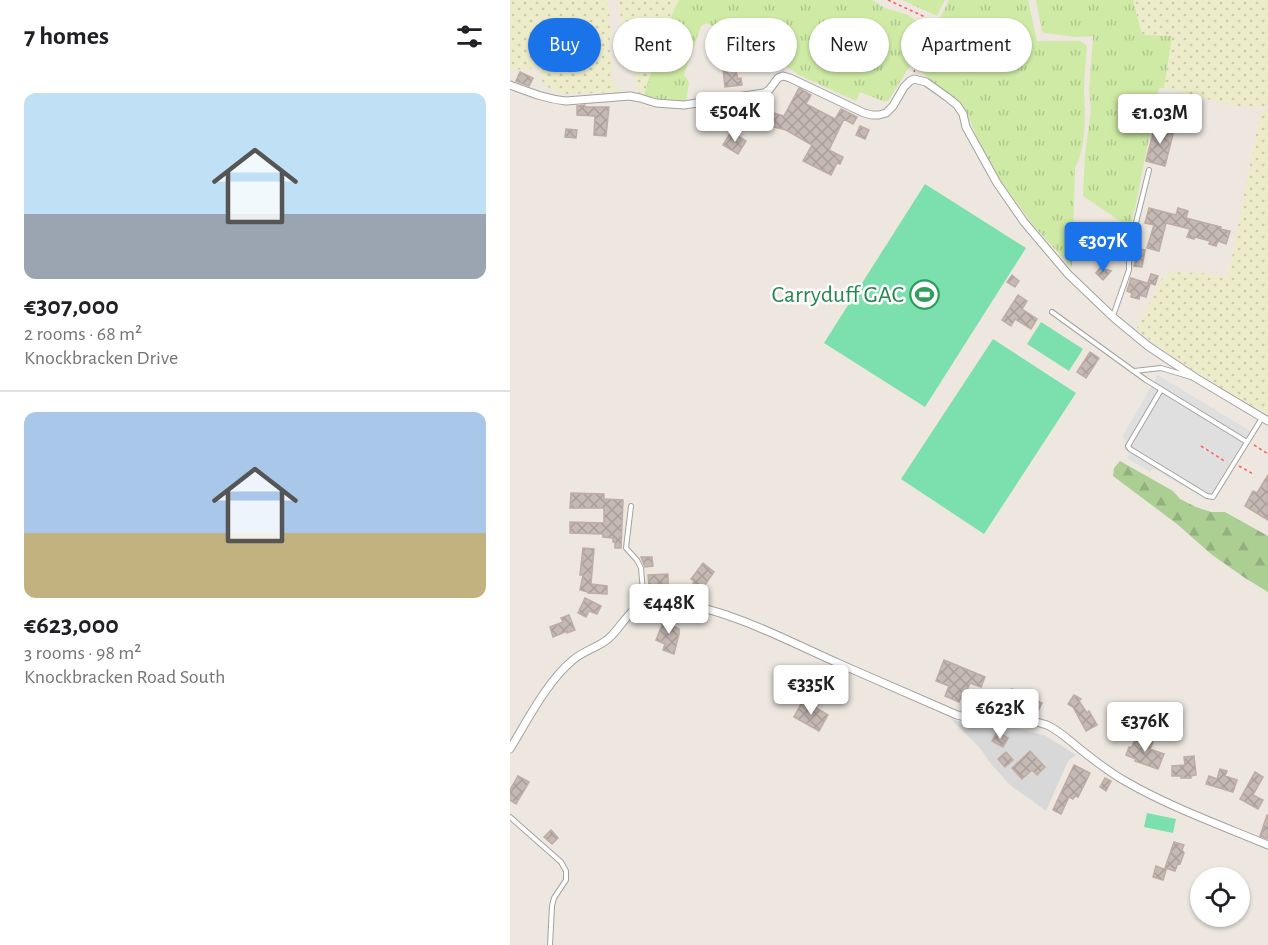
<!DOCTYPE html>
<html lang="en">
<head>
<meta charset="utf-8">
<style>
	body { margin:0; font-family:"Alegreya Sans",sans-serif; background:#f6f6f6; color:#202124; height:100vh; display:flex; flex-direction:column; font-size:22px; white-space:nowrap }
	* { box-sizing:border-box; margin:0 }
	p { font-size:20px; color:#757577 }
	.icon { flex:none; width:33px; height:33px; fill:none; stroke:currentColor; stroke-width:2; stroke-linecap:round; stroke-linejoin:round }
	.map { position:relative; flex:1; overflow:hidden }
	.panel { display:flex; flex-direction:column; background:#fff; width:510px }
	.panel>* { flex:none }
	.guide { position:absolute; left:18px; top:18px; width:570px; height:54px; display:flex; gap:12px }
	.tools { position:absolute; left:680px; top:867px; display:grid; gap:12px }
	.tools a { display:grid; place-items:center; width:60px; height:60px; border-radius:50%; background:#fff; box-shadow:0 2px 4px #0004; font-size:30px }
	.price { position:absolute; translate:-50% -51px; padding:0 14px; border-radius:6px; background:#fff; color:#222; font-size:20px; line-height:39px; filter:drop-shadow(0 2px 3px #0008) }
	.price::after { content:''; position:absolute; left:50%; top:36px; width:18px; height:14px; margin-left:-9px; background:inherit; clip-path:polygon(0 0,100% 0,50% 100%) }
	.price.selected { background:#1a73e8; color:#fff }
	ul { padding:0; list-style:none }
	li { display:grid; align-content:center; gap:12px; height:318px; padding:0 24px }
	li+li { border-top:2px solid #e0e0e0 }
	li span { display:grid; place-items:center; height:186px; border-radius:12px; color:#555 }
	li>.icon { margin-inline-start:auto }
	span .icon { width:108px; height:108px; fill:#fffc; stroke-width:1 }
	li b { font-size:26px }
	h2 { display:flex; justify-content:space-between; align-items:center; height:72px; padding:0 24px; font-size:26px }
	.pill { padding:0 21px; border-radius:27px; background:#fff; box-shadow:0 2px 4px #0004; font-size:21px; line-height:54px }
	.pill.selected { background:#1a73e8; color:#fff }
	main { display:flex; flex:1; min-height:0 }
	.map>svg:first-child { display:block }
	.residential { fill:#d9d8d8 }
	.farmland { fill:url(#farmland-dots) }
	.grass { fill:url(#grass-tufts) }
	.forest { fill:url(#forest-firs) }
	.pitch { fill:#7bdfae }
	.parking { fill:#dfdfdf }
	.building { fill:url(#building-cross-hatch); stroke:#bfaca2; stroke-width:1.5 }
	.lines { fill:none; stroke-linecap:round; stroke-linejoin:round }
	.service-casing { stroke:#a2a2a2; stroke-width:6 }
	.minor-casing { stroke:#a2a2a2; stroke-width:9 }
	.path { stroke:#fd6162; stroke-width:1.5; stroke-dasharray:3 3; stroke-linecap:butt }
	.service { stroke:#fff; stroke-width:4 }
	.minor { stroke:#fff; stroke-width:7 }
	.labels { text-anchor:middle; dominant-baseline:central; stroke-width:5; stroke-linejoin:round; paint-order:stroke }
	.leisure-label { font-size:24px; fill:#27864d; stroke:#fff; text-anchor:end }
</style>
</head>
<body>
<main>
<section class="panel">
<h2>7 homes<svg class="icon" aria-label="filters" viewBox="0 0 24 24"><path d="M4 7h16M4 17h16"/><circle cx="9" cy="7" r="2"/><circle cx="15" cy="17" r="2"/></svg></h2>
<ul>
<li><span style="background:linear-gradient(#bfe0f5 65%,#9aa5b1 0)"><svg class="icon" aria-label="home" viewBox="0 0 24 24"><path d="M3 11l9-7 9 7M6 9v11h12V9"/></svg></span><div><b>€307,000</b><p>2 rooms · 68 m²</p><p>Knockbracken Drive</p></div></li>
<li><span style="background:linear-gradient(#a9c7e8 65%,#c2b280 0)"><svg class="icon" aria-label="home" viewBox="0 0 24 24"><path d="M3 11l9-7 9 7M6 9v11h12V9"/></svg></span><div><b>€623,000</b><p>3 rooms · 98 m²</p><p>Knockbracken Road South</p></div></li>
</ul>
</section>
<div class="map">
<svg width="758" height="945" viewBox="0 0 758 945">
	<defs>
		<pattern id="farmland-dots" width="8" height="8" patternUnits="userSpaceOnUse" patternTransform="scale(1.5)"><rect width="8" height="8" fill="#edecca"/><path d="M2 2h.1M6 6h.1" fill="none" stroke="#cbcaad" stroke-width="1.8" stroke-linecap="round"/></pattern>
		<pattern id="grass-tufts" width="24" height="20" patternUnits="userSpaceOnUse" patternTransform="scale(1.5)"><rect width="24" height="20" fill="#ceeaa4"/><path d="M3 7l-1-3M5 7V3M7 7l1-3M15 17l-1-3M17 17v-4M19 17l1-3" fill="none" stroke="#b0c88d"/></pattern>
		<pattern id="forest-firs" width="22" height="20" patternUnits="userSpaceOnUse" patternTransform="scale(1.5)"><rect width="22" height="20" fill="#abce93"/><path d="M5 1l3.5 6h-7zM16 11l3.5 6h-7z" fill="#93b07e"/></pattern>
		<pattern id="building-cross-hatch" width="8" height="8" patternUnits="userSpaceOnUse" patternTransform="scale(1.5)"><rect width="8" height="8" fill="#c5b9b4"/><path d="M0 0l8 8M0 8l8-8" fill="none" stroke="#a99e9a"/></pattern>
	</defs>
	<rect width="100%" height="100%" fill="#ede7e0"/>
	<!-- residential -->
	<path class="residential" d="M 440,718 L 463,727 L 480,728 L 498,726 L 536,736 L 566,755 L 558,761 L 536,811 L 500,785 L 481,764 L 470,748 Z"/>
	<!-- farmland -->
	<path class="farmland" d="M 0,0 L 97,0 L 100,12 L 98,23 L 102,29 L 99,43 L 100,54 L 103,67 L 100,76 L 104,84 L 114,92 L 52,94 L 34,85 L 30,76 L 29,68 L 0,70 Z
		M 107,0 L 169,0 L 161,15 L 147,54 L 134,95 L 128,92 Z
		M 623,0 L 758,0 L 758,106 L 748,107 L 725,106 L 654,88 L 662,36 L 632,35 Z
		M 757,109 L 758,109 L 758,414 L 729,399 L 669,361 L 626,330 L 653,277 L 661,272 L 691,273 L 718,277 L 750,113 Z"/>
	<!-- grass -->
	<path class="grass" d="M 169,0 L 362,0 L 375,8 L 398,15 L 413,26 L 399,67 L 378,101 L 373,101 L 350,92 L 346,101 L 289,75 L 258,54 L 226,42 L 197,23 L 191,26 L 174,75 L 179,82 L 176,101 L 156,101 L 134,95 C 144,63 154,30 169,0 Z
		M 392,0 L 435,0 L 427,16 Z
		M 439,0 L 518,0 L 527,41 L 570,41 L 577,46 C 576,60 574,75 574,89 C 575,115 577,145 565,168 L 562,268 L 523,225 L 487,176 L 472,149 L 455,109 L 410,71 L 423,32 Z
		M 526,0 L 623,0 L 632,35 L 662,36 L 654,88 L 649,88 L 625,208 L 616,242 L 613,223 L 573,196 L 575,155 L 581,109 L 579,90 L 583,36 L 566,37 L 535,33 L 532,31 Z"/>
	<!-- forest -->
	<path class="forest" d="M 610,461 L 663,491 L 670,499 L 686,507 L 701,512 L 715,512 L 758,536 L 758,592 L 735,578 L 701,554 L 667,524 L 603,476 L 604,468 Z"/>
	<!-- pitch -->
	<path class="pitch" d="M 415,184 L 516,248 L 415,407 L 314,343 Z
		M 531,322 L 573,349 L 559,371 L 517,344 Z
		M 483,339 L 566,393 L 474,534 L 391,479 Z
		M 637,813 L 666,819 L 663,833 L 634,827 Z"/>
	<!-- parking -->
	<path class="parking" d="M 648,375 L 740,431 L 697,500 L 643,468 L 640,472 L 617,458 L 620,453 L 614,449 L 614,446 L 616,440 L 612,437 Z"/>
	<!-- building -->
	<path class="building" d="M 222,68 L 222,72 L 226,71 L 228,79 L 231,78 L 232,85 L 215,87 L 213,69 Z
		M 10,72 L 23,78 L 19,86 L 6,81 Z
		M 289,88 L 301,95 L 296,104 L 325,119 L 331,109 L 347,117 L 343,124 L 334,119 L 319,150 L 333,157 L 330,164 L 327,163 L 321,175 L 293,161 L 302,145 L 276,130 L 252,124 L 255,114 L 259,115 L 260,112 L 274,116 Z
		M 75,105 L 75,107 L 99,107 L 96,136 L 84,135 L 85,116 L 67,115 L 67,106 Z
		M 645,125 L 664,130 L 655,166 L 636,161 Z
		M 350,126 L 359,130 L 355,139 L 346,135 Z
		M 56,129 L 67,130 L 66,138 L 55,137 Z
		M 221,132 L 236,141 L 228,154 L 213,145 Z
		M 639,208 L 666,215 L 668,208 L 678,211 L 676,218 L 711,227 L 710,229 L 720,231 L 716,244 L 708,241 L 706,246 L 699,244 L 700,241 L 685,237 L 684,239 L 677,237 L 680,229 L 656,223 L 649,251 L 637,248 L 644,225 L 635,223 Z
		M 628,249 L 635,250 L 632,267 L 624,266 Z
		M 590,268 L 601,271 L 593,280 L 586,273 Z
		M 641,274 L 648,276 L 645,285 L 638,282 Z
		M 502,275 L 509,281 L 505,287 L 497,282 Z
		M 621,278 L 640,284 L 636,297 L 630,295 L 629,299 L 621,297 L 622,293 L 617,291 Z
		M 508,295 L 517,301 L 512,309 L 527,319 L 521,329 L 505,319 L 501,326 L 492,320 Z
		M 580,352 L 589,358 L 576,378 L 567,372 Z
		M 758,475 L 758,520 L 735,506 L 743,491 L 747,493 Z
		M 61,493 L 94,494 L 94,499 L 113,500 L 111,548 L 105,548 L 105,542 L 103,542 L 103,538 L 93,537 L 93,534 L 60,533 L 60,522 L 94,523 L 94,508 L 60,508 Z
		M 73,548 L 84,549 L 81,584 L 97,586 L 97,594 L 78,593 L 78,592 L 70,590 L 73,575 L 70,575 Z
		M 131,557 L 142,557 L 143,566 L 135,567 Z
		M 193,563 L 204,572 L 192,589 L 183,583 L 184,581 L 181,579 Z
		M 158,574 L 158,585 L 152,585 L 152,588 L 144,588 L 144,585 L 139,586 L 138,575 Z
		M 75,598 L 91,606 L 87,614 L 79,611 L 76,617 L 68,613 Z
		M 59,615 L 65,630 L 57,633 L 57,631 L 43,637 L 40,627 L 53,622 L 51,618 Z
		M 156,615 L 164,618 L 161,625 L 169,629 L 169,634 L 164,654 L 153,650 L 155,644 L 146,640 Z
		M 434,660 L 475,677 L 471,687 L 460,683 L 456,693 L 453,692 L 449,702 L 435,696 L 439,686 L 426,681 Z
		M 502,689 L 532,703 L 528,711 L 518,706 L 517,709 L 497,698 Z
		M 564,695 L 571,699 L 569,701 L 577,713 L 579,711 L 587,725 L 576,731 L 563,707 L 558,704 Z
		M 293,700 L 318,715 L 309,731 L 284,717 Z
		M 487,732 L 498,738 L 493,747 L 482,741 Z
		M 626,736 L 643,742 L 640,749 L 654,754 L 648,769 L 625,761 L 626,759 L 616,755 L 619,747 L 622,747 Z
		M 520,751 L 535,767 L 527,775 L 522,770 L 512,779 L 502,768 Z
		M 496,752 L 503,760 L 495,767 L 488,759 Z
		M 684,756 L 686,775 L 681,776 L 681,778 L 671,778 L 671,776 L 662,776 L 662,766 L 675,765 L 674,757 Z
		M 564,765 L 580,773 L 568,797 L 565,796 L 563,799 L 559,797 L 551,814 L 543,810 Z
		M 710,769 L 717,771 L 715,776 L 727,780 L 723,792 L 696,784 L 699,776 L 707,779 Z
		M 745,772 L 753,777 L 743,795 L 753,800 L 748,809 L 730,799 Z
		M 8,776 L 19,782 L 6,804 L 0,800 L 0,790 Z
		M 595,778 L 601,781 L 596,791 L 590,787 Z
		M 757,815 L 758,815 L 758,839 L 750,836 Z
		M 41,830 L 48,838 L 42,844 L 34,837 Z
		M 664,842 L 674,845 L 672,850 L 674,853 L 670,864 L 668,863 L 665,871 L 655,868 Z
		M 646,866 L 656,870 L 653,880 L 643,877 Z"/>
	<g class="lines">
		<defs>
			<path id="service" d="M 542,312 L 636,380 L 737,442
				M 603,316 L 619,270 L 619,251 L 639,170
				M 624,371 L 651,368 L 681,377
				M 651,390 L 618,446 L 620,449 L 697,496 L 703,497 L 752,418
				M 121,506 L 116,548 L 127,560 L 131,568 L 134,603
				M 312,701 L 330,664
				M 0,817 L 51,862 L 56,871 L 56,880 L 44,898 L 42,906 L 40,945"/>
			<path id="minor" d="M 0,85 C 19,92 36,99 56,101 L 120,96 L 130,98 L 146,103 L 174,105 L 254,93 L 259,90 L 268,78 L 273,76 L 280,78 L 354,113 L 362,115 L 369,115 L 376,113 L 383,106 L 394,87 L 400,81 L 404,79 L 416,82 L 437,97 L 447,105 L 453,114 L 456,127 L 487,183 L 514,222 L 558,274 L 604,318 L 638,346 L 686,378 L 758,421
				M 0,749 C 17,721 38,680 63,660 C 73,651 87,648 98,639 C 111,628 119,608 137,602 C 145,599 156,601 164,602 C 221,610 278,641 330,664 C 369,681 408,698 447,715 C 459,718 470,722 483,723 C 503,724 516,717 537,725 C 550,731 560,741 570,749 C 585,761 599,772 615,781 C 660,807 710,825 758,845"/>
		</defs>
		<!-- service casing -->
		<use href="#service" class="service-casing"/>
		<!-- minor casing -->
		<use href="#minor" class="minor-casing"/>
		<!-- path -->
		<path class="path" d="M 378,0 L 413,16 C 417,20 418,23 418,29 L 404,72
			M 744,445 L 758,454
			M 691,446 L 716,462
			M 729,466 L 743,474"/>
		<!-- service -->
		<use href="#service" class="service"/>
		<!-- minor -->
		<use href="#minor" class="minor"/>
	</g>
	<!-- icons -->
	<defs>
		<symbol id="stadium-ring" viewBox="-11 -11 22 22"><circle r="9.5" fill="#fff" stroke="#2e9e5b" stroke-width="1.5"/><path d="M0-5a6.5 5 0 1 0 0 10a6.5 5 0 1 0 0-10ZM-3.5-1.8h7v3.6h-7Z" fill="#2e9e5b"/></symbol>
	</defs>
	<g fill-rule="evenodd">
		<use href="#stadium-ring" x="398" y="278" width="33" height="33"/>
	</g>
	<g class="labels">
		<!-- leisure labels -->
		<g class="leisure-label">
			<text x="394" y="295">Carryduff GAC</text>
		</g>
	</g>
</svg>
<div class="tools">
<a><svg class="icon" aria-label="locate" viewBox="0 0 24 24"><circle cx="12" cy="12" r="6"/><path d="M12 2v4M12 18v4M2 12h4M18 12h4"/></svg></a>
</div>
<b class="price" style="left:225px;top:143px">€504K</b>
<b class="price" style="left:650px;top:145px">€1.03M</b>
<b class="price selected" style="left:593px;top:273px">€307K</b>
<b class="price" style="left:159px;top:635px">€448K</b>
<b class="price" style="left:301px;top:716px">€335K</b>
<b class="price" style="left:490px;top:740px">€623K</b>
<b class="price" style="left:635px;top:753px">€376K</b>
<div class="guide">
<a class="pill selected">Buy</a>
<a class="pill">Rent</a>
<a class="pill">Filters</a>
<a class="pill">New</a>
<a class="pill">Apartment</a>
</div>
</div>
</main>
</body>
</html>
